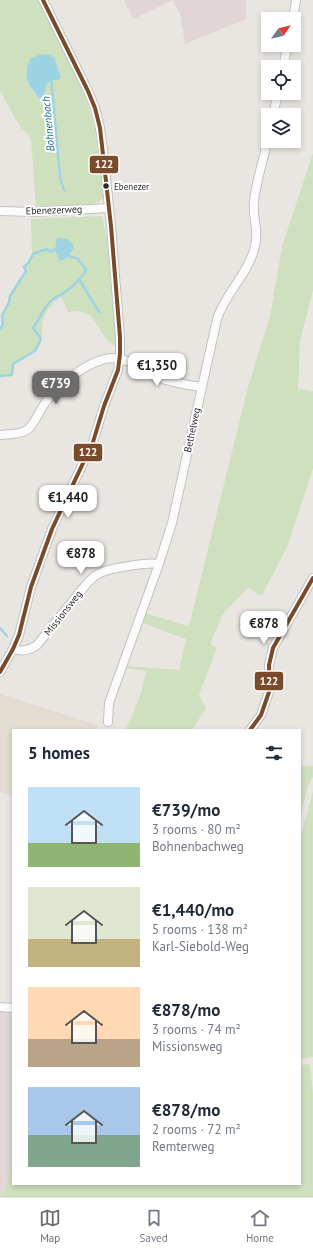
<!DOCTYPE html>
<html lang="en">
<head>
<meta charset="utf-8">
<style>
	body { margin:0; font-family:"PT Sans",sans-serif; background:#f2f2f3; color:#1f2937; height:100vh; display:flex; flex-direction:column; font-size:15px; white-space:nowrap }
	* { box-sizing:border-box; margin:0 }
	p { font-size:13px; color:#747a83 }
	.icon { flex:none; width:22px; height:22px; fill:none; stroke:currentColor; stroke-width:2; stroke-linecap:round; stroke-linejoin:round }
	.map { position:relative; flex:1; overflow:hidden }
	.panel { position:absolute; left:12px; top:729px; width:289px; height:456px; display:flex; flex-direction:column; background:#fff; border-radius:0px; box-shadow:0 2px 6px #0003 }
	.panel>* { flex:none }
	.needle { width:26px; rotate:56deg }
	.fabs { position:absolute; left:261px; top:12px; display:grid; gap:8px }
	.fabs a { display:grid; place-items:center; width:40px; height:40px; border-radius:0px; background:#fff; box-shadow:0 2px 6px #0003; font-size:20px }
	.price { position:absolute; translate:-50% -34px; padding:0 9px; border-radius:8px; background:#fff; color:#222; font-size:13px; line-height:26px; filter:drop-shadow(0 1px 2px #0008) }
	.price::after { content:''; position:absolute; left:50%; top:24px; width:12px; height:9px; margin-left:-6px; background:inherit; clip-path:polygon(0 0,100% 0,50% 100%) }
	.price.selected { background:#6e6c6b; color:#fff }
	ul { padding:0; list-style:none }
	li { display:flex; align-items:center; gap:12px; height:100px; padding:0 16px }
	li span { display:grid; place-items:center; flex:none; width:112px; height:80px; border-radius:0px; color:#555 }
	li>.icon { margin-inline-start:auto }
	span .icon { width:48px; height:48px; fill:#fffc; stroke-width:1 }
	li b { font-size:17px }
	h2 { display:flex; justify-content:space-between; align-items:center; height:48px; padding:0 16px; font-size:17px }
	.menu { display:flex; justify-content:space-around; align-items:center; height:56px; border-top:1px solid #e0e1e3; background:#fff; font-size:11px; color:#747a83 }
	.menu a { display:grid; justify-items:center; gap:2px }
	.menu .selected { color:#6e6c6b }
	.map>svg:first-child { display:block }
	.education { fill:#e2dcd1 }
	.medical { fill:#e1d6d5 }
	.green { fill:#cee0be; fill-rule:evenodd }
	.water { fill:#9dd4e3 }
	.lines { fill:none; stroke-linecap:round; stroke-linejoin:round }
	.stream { stroke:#9dd4e3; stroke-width:2.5 }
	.minor-casing { stroke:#c3c2c1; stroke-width:10 }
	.minor { stroke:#fcfbfb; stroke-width:8 }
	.bus-1-casing { stroke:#fff; stroke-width:7 }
	.bus-1 { stroke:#7a4b2a; stroke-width:4 }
	.bus-dot { fill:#2b2b2b; stroke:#fff; stroke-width:1.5 }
	.labels { text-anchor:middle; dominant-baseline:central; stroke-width:4; stroke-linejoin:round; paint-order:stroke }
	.bus-label { font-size:9px; fill:#2b2b2b; stroke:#fff; text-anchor:start }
	.street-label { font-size:10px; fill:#2b2b2b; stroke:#fff }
	.water-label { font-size:11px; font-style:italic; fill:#1b6d90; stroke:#fff }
	.line-badge { stroke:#fff; stroke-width:1.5 }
	.badge-label { font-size:11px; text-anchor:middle; font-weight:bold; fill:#fff }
</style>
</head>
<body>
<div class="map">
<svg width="313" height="1197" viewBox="0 0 313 1197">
	<rect width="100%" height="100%" fill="#e9e6e2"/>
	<!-- education -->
	<path class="education" d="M 0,694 L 98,725 L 96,730 L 13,730 L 13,796 L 0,792 Z"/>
	<!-- medical -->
	<path class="medical" d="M 124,0 L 246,0 L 246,19 L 185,44 L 180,13 L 173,0 L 133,19 Z
		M 0,1011 L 13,1012 L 13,1166 L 0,1196 Z"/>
	<!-- green -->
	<path class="green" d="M 0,0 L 38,0 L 82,90 L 89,109 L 95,130 L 101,169 L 103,198 L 101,200 L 92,205 L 36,207 L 31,139 L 29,135 L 19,125 L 0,91 ZM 50,56 L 52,57 L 51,80 L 46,85 L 43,103 L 28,85 L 25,71 Z
		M 313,153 L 313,290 L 300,341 L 298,389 L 313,391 L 313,468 L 288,545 L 262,595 L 257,594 L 250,588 L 247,589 L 223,614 L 210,644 L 217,648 L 199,695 L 206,708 L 192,730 L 125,730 C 135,711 142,692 146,671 L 125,668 L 126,666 L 179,670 L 186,639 L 142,623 L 145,613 L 189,626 L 248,387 L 270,316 L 282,247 Z
		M 102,216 L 106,234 L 116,331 L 116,347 L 108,341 L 90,315 L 77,311 L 68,312 L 62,298 L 60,297 C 54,303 47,309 44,317 C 39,329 47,341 35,351 C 29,356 20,360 13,364 L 12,375 L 0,377 L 0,329 L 3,324 L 2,316 L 9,302 L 10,296 L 26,271 L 24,267 L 32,257 L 31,219 ZM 62,239 L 68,239 L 72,253 L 68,258 Z
		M 300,766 L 313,766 L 313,777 L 309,783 L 300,818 Z
		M 313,791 L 313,1057 L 300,1059 L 300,840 Z
		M 310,1064 L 313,1094 L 313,1197 L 0,1197 L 13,1166 L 13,1184 L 300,1184 L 300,1065 Z"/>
	<!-- water -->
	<path class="water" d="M 41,54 L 50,55 L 52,57 L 54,57 L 61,78 L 57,80 L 51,80 L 46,85 L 43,103 C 30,86 21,82 30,59 Z
		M 57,238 L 68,239 L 74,246 C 71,255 68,258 60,261 L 55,250 Z"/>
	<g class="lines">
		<!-- stream -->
		<path class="stream" d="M 51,78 L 60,177 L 64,190
			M 79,279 L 99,312
			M 0,329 L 3,324 L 2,316 L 9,302 L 10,296 L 26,271 L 24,267 L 29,262 L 33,254 L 47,249 L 51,252 L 57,248
			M 0,376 L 12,375 L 13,364 L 35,351 L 41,338 L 33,328 C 39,320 45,304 53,299 C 55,297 59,296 61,295 C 70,289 81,280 86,270 L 78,259 L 69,256 L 69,255
			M 0,628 L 7,636"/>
		<defs>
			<path id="minor" d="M 293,19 L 296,0
				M 283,67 L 288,45
				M 273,115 L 278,93
				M 0,211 L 33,212 L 109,208
				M 0,435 C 8,434 20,435 27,430 C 34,425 40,410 45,403 C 57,385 90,359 112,358 C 129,358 145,371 160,378 C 173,383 187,385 201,387
				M 13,649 C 22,652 29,651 37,645 L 84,587 C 89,581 93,576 100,573 C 110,568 149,562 159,564
				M 0,672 L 13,649 L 19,635 L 31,587 L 52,529 L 93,442 L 104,406 L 118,370 L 120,354 L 120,337 L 111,226 L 103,149 L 100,128 L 95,108 L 88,91 L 43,0
				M 108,722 L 109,703 L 159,564 L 172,523 L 217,319 C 225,294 247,275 254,250 C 260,231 252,219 254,201 C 256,182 264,158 268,139
				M 250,730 L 261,715 L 269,692 L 269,665 L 273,648 L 313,578
				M 0,1007 L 13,1008"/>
		</defs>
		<!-- minor casing -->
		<use href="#minor" class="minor-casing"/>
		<!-- minor -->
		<use href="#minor" class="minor"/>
		<defs>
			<path id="bus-1" d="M 0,672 L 13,649 L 19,635 L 31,587 L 52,529 L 93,442 L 104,406 L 118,370 L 120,354 L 120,337 L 111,226 L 100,128 L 95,108 L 88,91 L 43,0
				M 250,730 L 261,715 L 269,692 L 269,665 L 273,648 L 313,578"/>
		</defs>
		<!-- bus-1 casing -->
		<use href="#bus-1" class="bus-1-casing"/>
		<!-- bus-1 -->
		<use href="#bus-1" class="bus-1"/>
	</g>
	<!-- markers -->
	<circle class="bus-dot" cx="106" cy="186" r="3.5"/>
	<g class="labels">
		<!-- bus labels -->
		<g class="bus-label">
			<text x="114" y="186">Ebenezer</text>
		</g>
		<!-- street labels -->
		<g class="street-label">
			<text transform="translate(54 210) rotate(-2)">Ebenezerweg</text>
			<text transform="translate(192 430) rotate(-78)">Bethelweg</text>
			<text transform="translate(63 613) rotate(-52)">Missionsweg</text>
		</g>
		<!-- water labels -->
		<g class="water-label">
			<text transform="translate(48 124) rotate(-95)">Bohnenbach</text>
		</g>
	</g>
	<g class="line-badge">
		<rect x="89" y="155" width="30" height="19" rx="4" fill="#7a4b2a"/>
		<rect x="73" y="443" width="30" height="19" rx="4" fill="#7a4b2a"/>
		<rect x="254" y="671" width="30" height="20" rx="4" fill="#7a4b2a"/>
	</g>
	<g class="badge-label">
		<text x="104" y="168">122</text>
		<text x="88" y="456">122</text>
		<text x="269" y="685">122</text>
	</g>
</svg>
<div class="fabs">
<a><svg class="needle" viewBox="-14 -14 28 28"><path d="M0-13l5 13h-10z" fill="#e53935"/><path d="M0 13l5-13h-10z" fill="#747a83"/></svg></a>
<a><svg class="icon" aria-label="locate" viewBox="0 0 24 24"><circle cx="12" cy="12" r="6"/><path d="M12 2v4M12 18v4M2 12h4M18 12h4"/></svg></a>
<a><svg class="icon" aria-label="layers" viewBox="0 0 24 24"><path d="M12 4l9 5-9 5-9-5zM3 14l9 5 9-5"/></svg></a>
</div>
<b class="price" style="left:157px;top:387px">€1,350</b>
<b class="price selected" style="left:56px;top:405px">€739</b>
<b class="price" style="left:68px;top:519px">€1,440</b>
<b class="price" style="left:81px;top:575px">€878</b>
<b class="price" style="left:264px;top:645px">€878</b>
<section class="panel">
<h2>5 homes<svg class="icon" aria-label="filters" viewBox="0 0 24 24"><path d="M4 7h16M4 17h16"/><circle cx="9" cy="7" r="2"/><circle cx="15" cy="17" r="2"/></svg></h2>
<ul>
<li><span style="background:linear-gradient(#bfe0f5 70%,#8fb573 0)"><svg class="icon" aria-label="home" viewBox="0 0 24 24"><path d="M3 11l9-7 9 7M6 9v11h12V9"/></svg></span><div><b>€739/mo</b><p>3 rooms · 80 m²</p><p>Bohnenbachweg</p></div></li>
<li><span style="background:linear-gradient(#dfe7d0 65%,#c2b280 0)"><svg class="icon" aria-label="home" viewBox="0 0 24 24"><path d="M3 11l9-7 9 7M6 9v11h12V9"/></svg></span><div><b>€1,440/mo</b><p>5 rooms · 138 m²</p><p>Karl-Siebold-Weg</p></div></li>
<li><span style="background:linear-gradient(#ffd9b3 65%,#b9a48a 0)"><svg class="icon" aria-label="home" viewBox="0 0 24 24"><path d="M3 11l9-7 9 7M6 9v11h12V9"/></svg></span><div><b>€878/mo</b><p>3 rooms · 74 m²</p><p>Missionsweg</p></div></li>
<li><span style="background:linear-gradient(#a9c7e8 60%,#7fa58c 0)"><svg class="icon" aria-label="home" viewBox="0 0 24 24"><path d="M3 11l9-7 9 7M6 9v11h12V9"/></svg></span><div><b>€878/mo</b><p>2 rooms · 72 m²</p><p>Remterweg</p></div></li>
</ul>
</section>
</div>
<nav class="menu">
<a class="selected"><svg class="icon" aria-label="map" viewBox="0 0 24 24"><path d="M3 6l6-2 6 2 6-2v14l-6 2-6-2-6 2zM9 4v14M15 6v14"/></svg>Map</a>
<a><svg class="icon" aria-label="saved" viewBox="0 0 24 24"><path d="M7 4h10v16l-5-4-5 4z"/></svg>Saved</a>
<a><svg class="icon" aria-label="home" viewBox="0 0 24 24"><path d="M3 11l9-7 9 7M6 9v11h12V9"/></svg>Home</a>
</nav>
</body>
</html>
